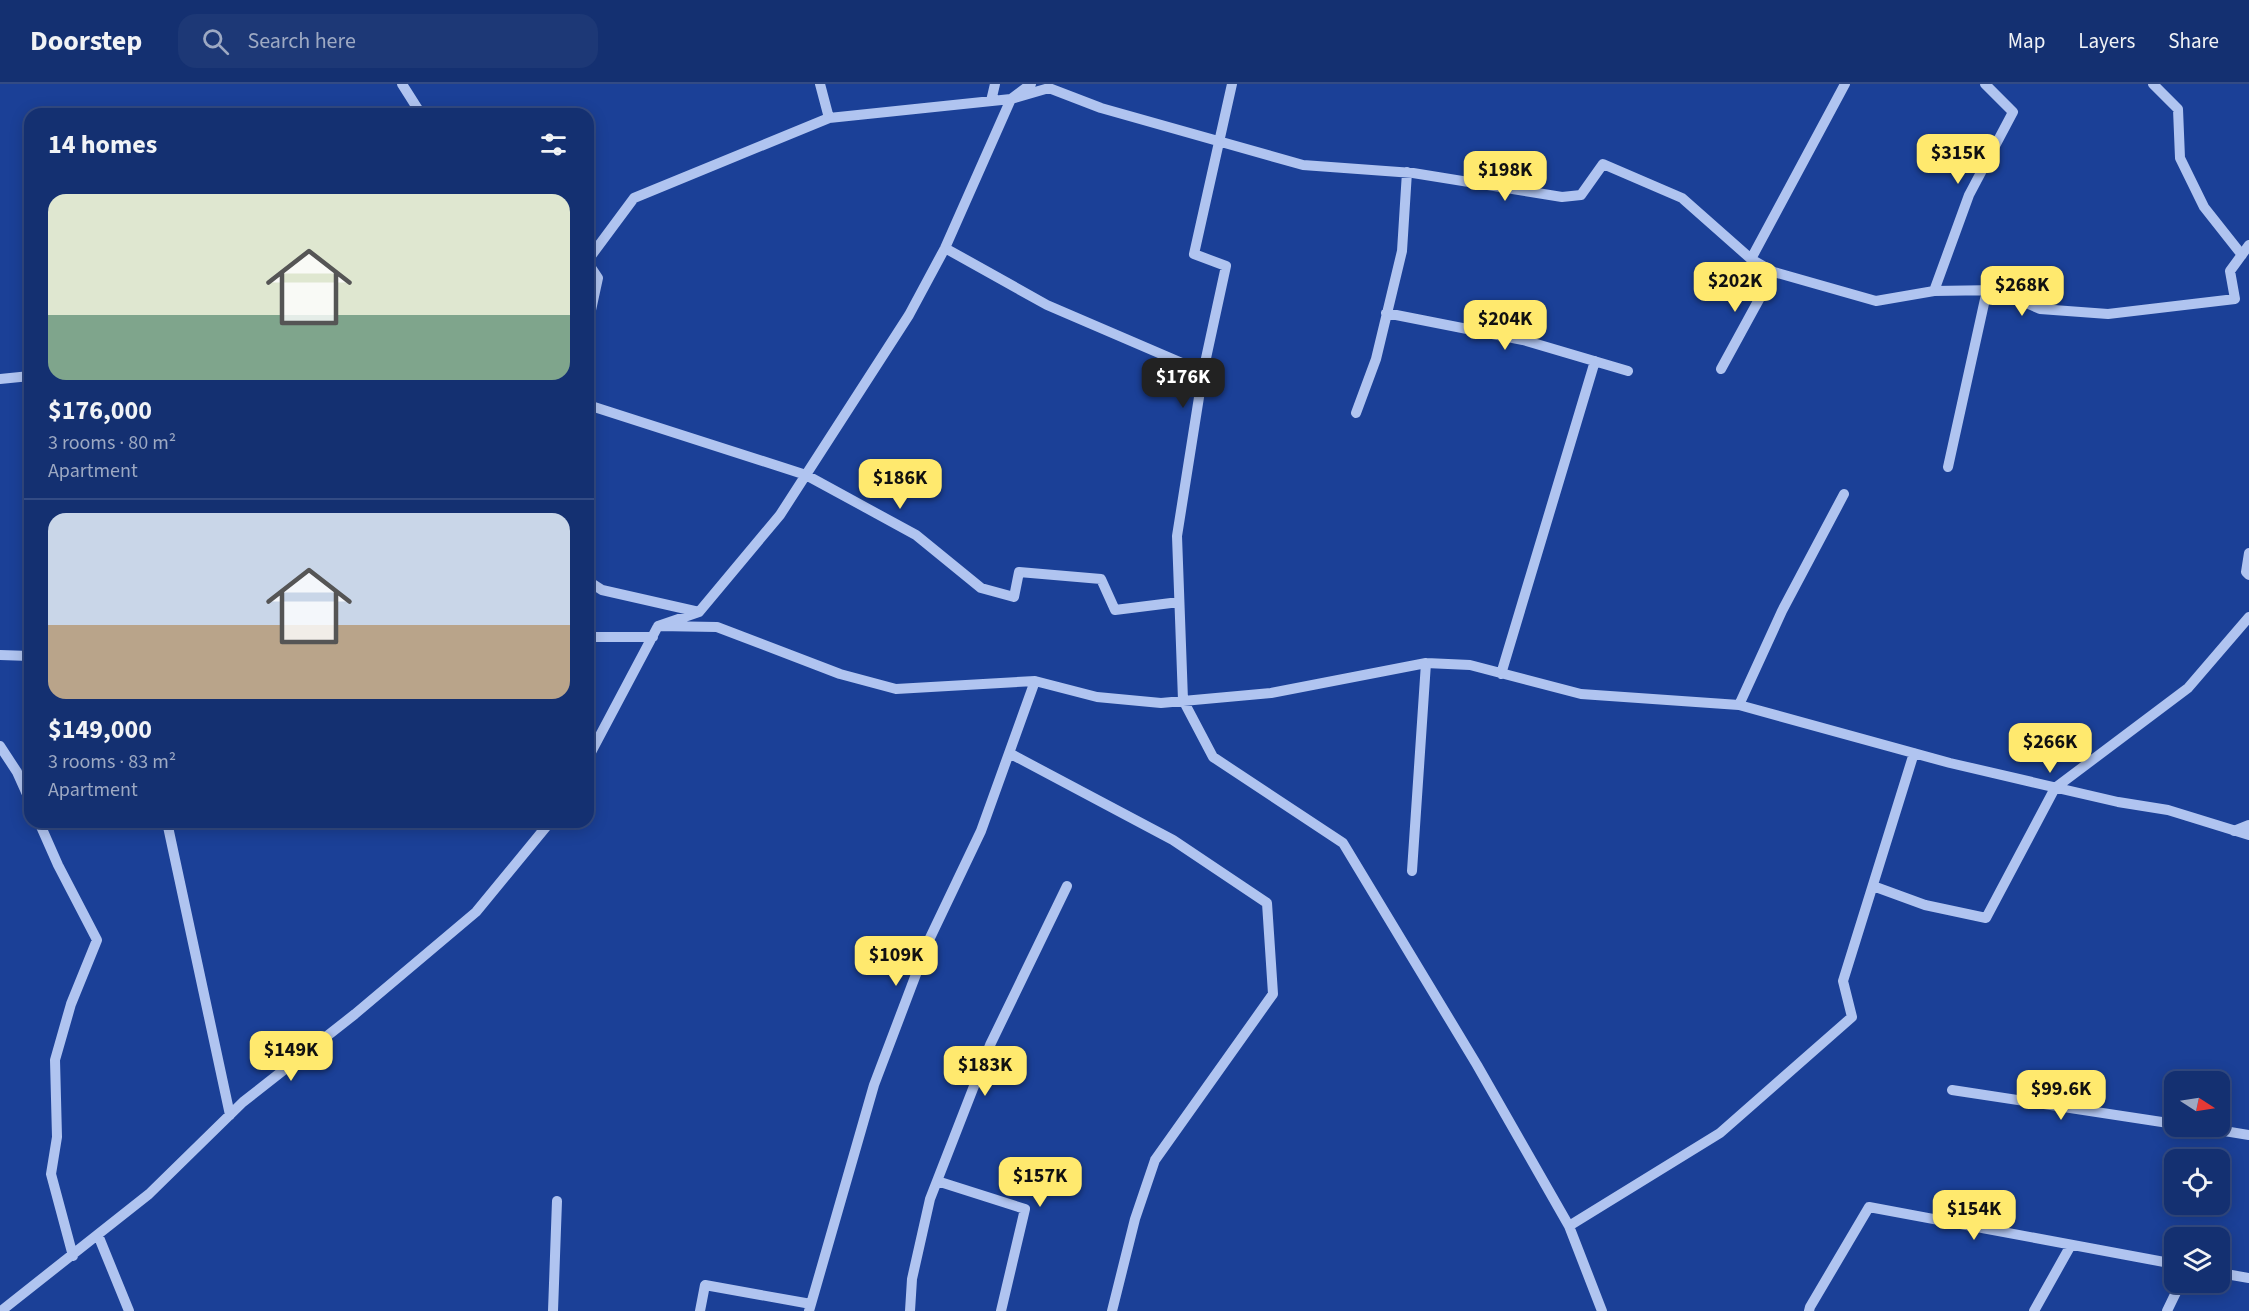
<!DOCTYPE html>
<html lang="en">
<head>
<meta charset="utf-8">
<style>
	body { margin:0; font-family:"Source Sans 3",sans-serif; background:#1d3876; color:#f1f3f6; height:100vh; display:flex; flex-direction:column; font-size:22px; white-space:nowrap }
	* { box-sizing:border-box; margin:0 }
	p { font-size:20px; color:#9da9c3 }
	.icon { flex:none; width:33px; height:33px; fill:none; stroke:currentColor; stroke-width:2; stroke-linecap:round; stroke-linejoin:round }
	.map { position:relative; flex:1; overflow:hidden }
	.sheet { position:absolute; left:24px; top:24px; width:570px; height:720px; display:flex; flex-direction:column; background:#143071; border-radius:18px; box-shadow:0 3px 15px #0003,0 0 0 2px #334b84 }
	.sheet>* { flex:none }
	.needle { width:39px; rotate:102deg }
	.tools { position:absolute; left:2164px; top:987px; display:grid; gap:12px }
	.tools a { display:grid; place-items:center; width:66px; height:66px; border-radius:12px; background:#143071; box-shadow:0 3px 15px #0003,0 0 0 2px #334b84; font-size:30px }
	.price { position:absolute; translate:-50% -51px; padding:0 14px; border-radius:12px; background:#ffe96e; color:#111; font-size:20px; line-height:39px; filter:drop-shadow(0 2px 3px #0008) }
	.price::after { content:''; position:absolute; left:50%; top:36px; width:18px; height:14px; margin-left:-9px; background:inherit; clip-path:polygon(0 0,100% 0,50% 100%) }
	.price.selected { background:#222; color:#fff }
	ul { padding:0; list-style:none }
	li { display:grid; align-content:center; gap:12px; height:318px; padding:0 24px }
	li+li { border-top:2px solid #334b84 }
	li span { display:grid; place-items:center; height:186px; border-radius:18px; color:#555 }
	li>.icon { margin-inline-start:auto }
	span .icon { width:108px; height:108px; fill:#fffc; stroke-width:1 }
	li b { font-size:26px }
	h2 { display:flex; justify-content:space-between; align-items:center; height:72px; padding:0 24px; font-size:26px }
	header { display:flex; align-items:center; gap:36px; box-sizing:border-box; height:84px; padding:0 30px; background:#143071; border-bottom:2px solid #334b84 }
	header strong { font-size:28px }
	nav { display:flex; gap:33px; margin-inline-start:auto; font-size:21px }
	.search { width:420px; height:54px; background:#1d3876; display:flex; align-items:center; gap:15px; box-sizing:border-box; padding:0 21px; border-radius:18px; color:#9da9c3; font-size:22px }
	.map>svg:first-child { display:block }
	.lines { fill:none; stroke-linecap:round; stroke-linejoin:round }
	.minor { stroke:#b0c4f0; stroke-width:10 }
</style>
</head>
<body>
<header>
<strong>Doorstep</strong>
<div class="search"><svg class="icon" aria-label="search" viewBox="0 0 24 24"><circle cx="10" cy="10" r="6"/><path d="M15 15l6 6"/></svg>Search here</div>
<nav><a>Map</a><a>Layers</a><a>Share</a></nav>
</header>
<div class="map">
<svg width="2249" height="1227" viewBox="0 0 2249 1227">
	<rect width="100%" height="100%" fill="#1b4097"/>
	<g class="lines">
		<!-- minor -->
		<path class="minor" d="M 402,0 L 421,30
			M 820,0 L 829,34 L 1011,15 L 1049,4 L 1101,24 L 1303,81 L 1413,89 L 1562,113 L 1581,111 L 1603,80 L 1682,114 L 1751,175 L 1845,0
			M 1232,0 L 1194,170 L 1226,182 L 1203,288 L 1177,452 L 1183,616 L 1213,673 L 1343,759 L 1477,981 L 1569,1142
			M 2153,0 L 2178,25 L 2180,74 L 2204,123 L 2242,171
			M 991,17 L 995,0
			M 945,164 L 1047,221 L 1203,288
			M 1751,175 L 1774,188 L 1876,217 L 1934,207 L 1997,206 L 2040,225 L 2108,230 L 2235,215 L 2230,187 L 2249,161
			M 588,176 L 634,114 L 829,34
			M 588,179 L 598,194 L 588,240
			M 1934,207 L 1969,111 L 2013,28 L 1985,0
			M 1386,229 L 1523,256 L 1628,287
			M 1721,285 L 1774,188
			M 0,295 L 30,292
			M 588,321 L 806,391 L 916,451 L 981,504 L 1014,513 L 1019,488 L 1101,495 L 1115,526 L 1179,518
			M 1356,329 L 1376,275 L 1402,167 L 1407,88
			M 1948,383 L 1987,206
			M 2249,469 L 2246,488 L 2249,491
			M 588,497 L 602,506 L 699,528
			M 658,542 L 717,543 L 840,590 L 896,605 L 1035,597 L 1097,613 L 1161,619 L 1271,609 L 1426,579 L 1470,581 L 1581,610 L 1739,621 L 1950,679 L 2118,718 L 2168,726 L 2249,751
			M 588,553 L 653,553
			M 0,571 L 30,572
			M 1501,590 L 1595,277
			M 1739,621 L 1782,527 L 1844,410
			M 0,662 L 17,688 L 30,717
			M 1009,669 L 1173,756 L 1267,819 L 1273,910 L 1155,1076 L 1135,1135 L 1112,1227
			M 588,674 L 658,542 L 699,528 L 780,431 L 909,231 L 945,164 L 1011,15 L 1031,0
			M 39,738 L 58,781 L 97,856 L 71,920 L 55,976 L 57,1053 L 51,1090 L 73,1172
			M 167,738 L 230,1031
			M 2234,747 L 2249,741
			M 1412,787 L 1426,579
			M 1873,802 L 1925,821 L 1986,834 L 2055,704 L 2188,604 L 2249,533
			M 1952,1006 L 2175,1040
			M 2194,1042 L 2249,1051
			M 937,1097 L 1025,1125 L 1001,1227
			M 98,1151 L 129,1227
			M 2220,1189 L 2249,1194
			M 1,1227 L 149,1110 L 243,1018 L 355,930 L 476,828 L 550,738
			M 553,1227 L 557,1117
			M 700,1227 L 705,1201 L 811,1220
			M 809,1227 L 874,1001 L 929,856 L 981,747 L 1035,597
			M 910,1227 L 912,1195 L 930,1115 L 990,961 L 1067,802
			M 1602,1227 L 1569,1142 L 1720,1049 L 1852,933 L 1843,897 L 1914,669
			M 1809,1227 L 1810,1223 L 1869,1123 L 2175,1180
			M 2034,1227 L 2071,1161
			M 2167,1227 L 2181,1198"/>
	</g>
</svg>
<div class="tools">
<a><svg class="needle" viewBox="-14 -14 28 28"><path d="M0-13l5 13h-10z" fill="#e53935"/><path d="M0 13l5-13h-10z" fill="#9da9c3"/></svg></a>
<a><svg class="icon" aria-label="locate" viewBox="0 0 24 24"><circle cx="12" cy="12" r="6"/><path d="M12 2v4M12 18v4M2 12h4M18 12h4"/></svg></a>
<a><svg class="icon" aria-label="layers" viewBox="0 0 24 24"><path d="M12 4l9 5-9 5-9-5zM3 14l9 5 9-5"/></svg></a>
</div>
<b class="price" style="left:1958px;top:101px">$315K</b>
<b class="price" style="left:1505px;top:118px">$198K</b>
<b class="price" style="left:1735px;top:229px">$202K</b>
<b class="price" style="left:2022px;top:233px">$268K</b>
<b class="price" style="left:1505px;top:267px">$204K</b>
<b class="price selected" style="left:1183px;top:325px">$176K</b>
<b class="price" style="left:900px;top:426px">$186K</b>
<b class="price" style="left:2050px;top:690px">$266K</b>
<b class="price" style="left:896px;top:903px">$109K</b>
<b class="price" style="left:291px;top:998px">$149K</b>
<b class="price" style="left:985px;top:1013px">$183K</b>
<b class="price" style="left:2061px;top:1037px">$99.6K</b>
<b class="price" style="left:1040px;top:1124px">$157K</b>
<b class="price" style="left:1974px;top:1157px">$154K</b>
<section class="sheet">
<h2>14 homes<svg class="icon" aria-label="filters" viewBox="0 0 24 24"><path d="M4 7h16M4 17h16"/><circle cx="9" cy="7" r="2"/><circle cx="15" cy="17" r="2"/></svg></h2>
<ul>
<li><span style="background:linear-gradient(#dfe7d0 65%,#7fa58c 0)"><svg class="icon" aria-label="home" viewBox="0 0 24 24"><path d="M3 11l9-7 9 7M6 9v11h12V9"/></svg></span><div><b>$176,000</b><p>3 rooms · 80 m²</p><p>Apartment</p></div></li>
<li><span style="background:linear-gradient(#c9d6e8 60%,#b9a48a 0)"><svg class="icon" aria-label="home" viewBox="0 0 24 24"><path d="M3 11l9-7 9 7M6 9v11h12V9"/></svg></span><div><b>$149,000</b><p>3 rooms · 83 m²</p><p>Apartment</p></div></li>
</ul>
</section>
</div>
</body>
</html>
